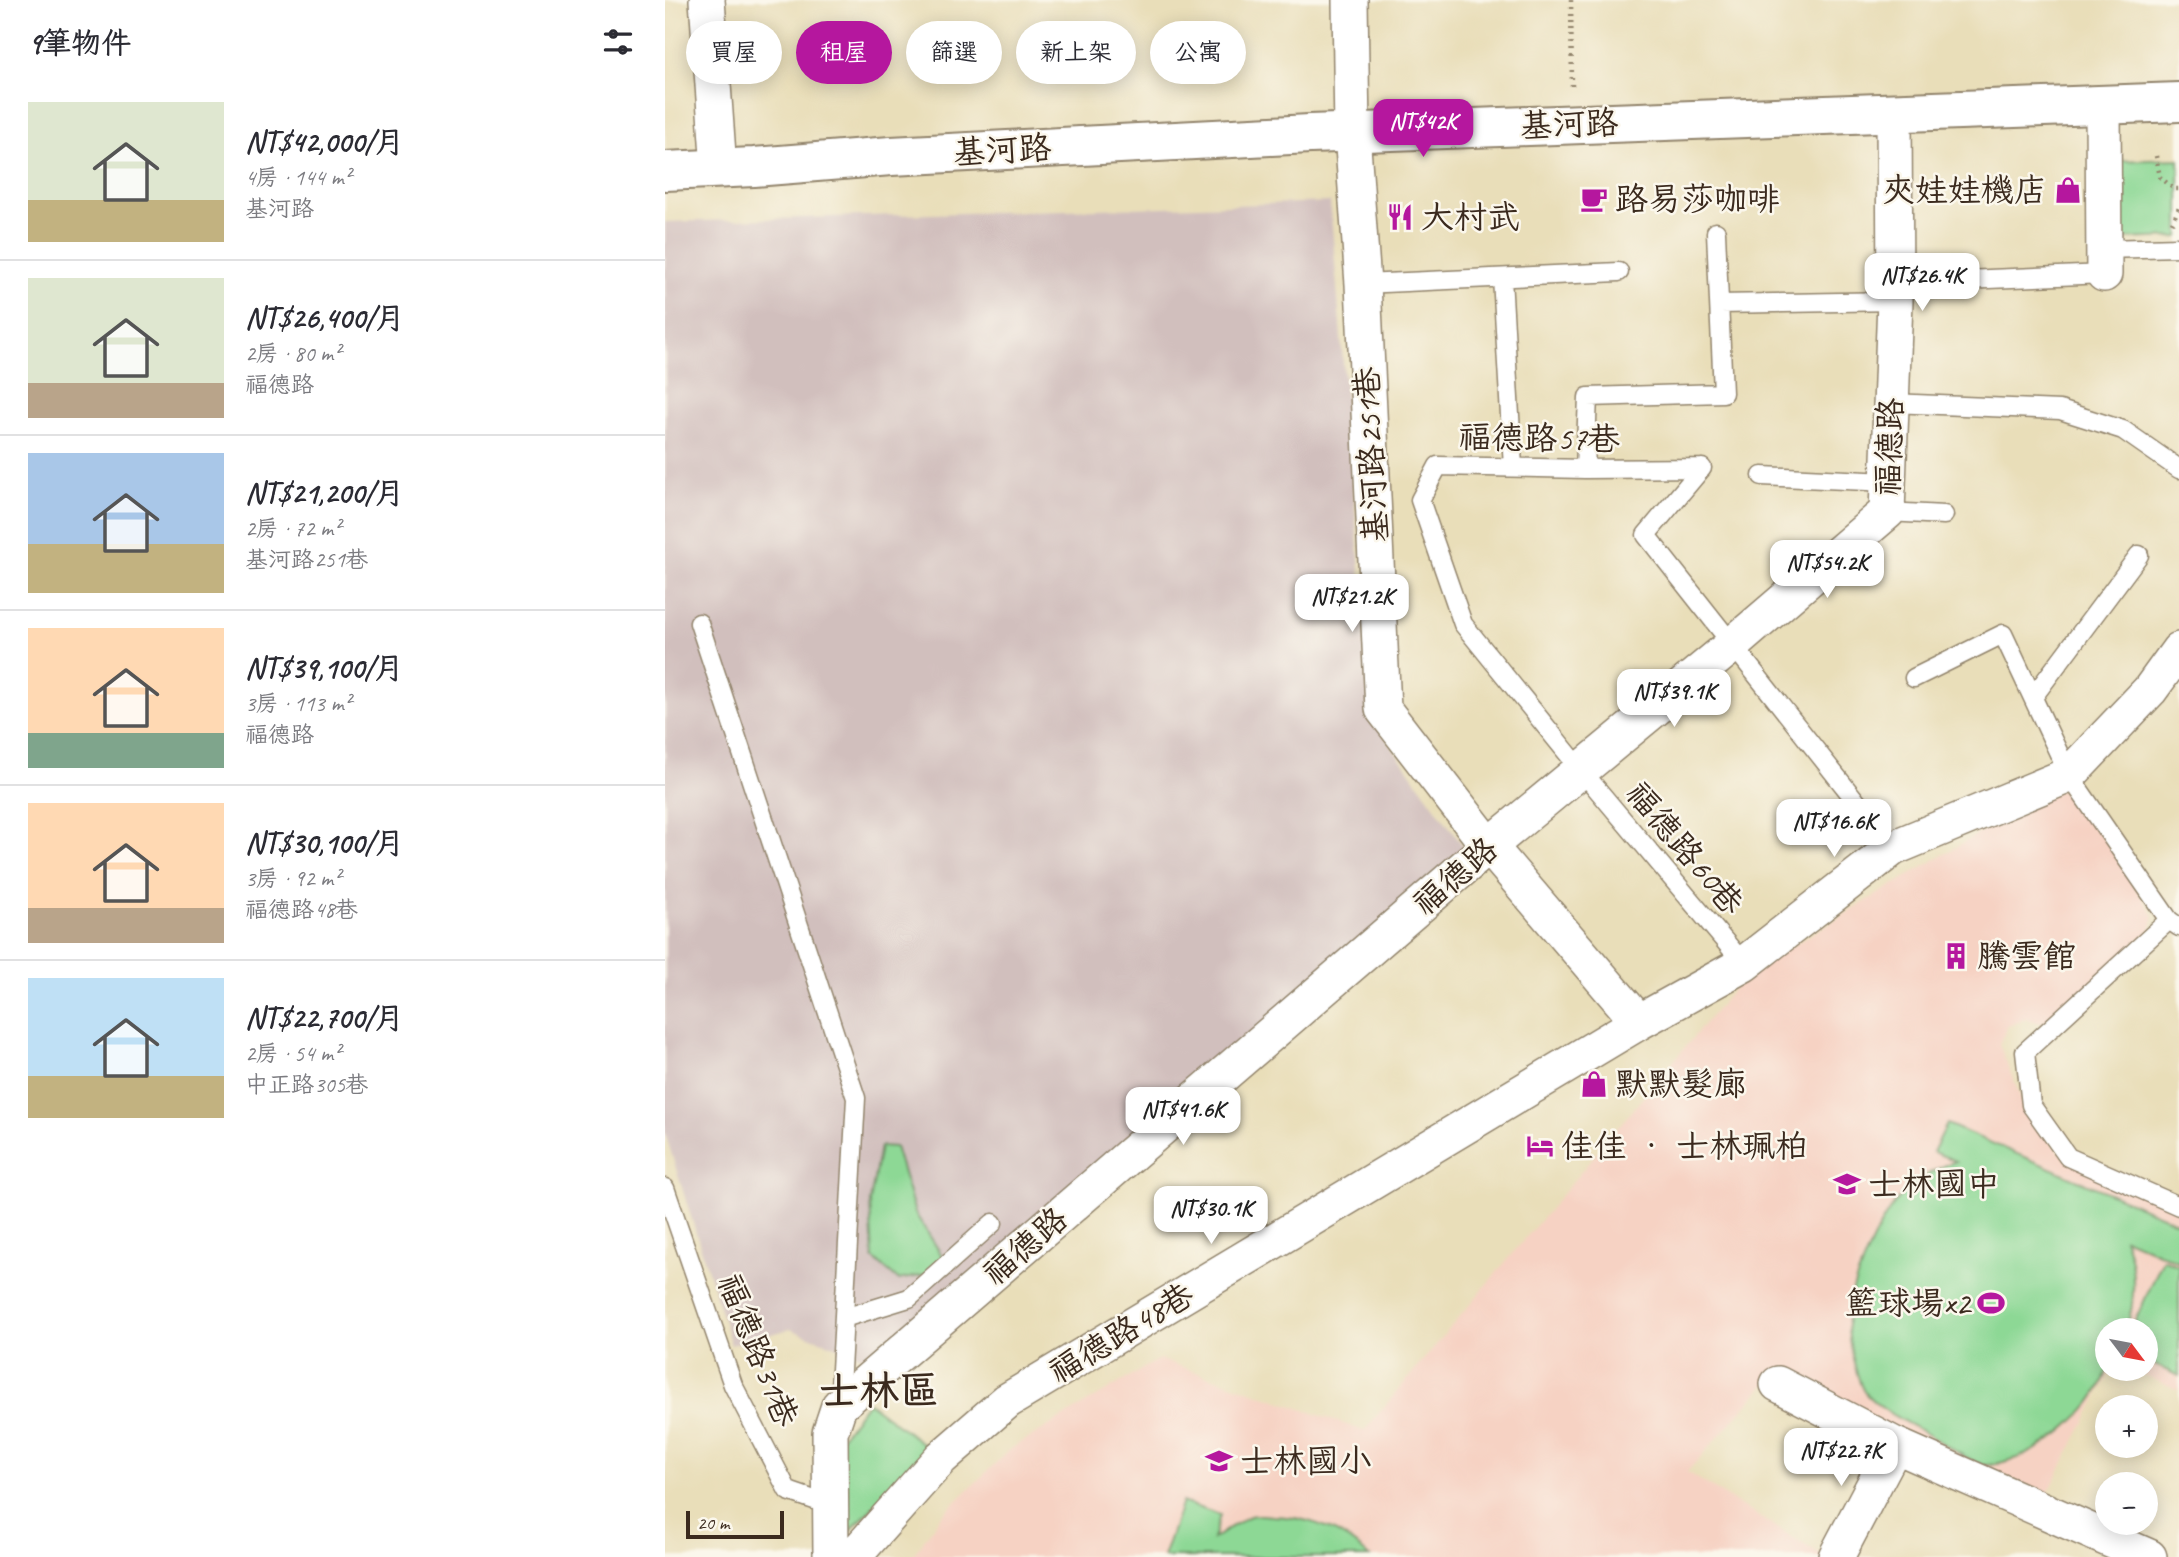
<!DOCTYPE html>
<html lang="zh-TW">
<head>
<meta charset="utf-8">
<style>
	body { margin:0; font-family:Caveat,"LXGW WenKai TC",sans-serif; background:#f7f7f7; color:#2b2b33; height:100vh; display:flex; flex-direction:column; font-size:26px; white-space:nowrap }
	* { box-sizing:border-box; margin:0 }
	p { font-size:23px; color:#7c7c81 }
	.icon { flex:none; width:38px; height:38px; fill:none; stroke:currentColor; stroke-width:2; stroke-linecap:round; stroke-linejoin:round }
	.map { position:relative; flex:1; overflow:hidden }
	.panel { display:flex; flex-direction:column; background:#fff; width:665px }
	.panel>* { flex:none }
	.top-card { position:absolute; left:21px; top:21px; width:665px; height:63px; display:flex; gap:14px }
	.needle { width:46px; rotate:122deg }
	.buttons { position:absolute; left:1430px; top:1318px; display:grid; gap:14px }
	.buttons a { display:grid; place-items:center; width:63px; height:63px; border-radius:50%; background:#fff; box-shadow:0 4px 18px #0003; font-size:35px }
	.scale { position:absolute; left:21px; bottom:18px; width:98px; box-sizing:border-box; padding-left:7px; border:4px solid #3b2a1e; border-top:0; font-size:19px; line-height:24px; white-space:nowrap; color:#3b2a1e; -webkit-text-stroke:5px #fbf7ec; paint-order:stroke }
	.price { position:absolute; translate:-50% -60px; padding:0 16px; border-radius:14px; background:#fff; color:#222; font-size:23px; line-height:46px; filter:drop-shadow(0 2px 4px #0008) }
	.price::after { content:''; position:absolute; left:50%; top:42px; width:21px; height:16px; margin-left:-10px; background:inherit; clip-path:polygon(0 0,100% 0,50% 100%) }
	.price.current { background:#b5179e; color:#fff }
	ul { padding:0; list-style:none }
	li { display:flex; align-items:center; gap:21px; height:175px; padding:0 28px }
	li+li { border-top:2px solid #e1e1e2 }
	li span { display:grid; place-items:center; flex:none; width:196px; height:140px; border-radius:0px; color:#555 }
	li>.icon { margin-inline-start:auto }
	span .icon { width:84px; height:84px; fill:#fffc; stroke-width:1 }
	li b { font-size:30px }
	h2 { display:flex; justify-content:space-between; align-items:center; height:84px; padding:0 28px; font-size:30px }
	.tag { padding:0 24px; border-radius:32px; background:#fff; box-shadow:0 4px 18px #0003; font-size:24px; line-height:63px }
	.tag.current { background:#b5179e; color:#fff }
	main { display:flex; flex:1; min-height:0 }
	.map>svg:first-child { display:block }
	.built { fill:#f6d2c3 }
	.industrial { fill:#d1bfbd }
	.green { fill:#8dd895; stroke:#64815a; stroke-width:2 }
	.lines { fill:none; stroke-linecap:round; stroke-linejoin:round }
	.lane-casing { stroke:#92846c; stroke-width:21 }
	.street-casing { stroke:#92846c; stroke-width:38 }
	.secondary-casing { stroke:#92846c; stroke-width:42 }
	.path { stroke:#92846c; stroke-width:4.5; stroke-dasharray:2 5; stroke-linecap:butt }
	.lane { stroke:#fff; stroke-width:18 }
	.street { stroke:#fff; stroke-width:35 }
	.secondary { stroke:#fff; stroke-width:38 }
	.labels { text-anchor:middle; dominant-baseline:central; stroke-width:5; stroke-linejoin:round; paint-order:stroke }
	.street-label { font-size:33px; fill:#3b2a1e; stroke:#fbf7ec }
	.poi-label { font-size:33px; fill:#3b2a1e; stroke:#fbf7ec; text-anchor:start }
	.district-label { font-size:40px; font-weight:bold; fill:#3b2a1e; stroke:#fbf7ec }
</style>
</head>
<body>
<main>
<section class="panel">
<h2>9筆物件<svg class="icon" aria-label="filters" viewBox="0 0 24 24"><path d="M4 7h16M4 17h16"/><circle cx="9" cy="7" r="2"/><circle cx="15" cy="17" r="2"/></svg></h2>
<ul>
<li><span style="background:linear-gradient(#dfe7d0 70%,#c2b280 0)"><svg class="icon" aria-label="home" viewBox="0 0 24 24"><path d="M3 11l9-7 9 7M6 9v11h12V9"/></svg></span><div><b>NT$42,000/月</b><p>4房 · 144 m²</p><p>基河路</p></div></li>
<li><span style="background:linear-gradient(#dfe7d0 75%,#b9a48a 0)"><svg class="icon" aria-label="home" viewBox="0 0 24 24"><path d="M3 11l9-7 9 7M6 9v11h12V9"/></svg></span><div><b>NT$26,400/月</b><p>2房 · 80 m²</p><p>福德路</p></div></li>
<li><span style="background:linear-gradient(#a9c7e8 65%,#c2b280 0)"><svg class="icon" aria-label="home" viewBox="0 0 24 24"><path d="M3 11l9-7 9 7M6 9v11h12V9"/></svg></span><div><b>NT$21,200/月</b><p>2房 · 72 m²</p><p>基河路251巷</p></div></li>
<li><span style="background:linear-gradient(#ffd9b3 75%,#7fa58c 0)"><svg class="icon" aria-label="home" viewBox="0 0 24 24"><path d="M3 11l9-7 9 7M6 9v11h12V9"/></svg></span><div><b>NT$39,100/月</b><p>3房 · 113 m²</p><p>福德路</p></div></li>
<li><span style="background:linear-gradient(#ffd9b3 75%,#b9a48a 0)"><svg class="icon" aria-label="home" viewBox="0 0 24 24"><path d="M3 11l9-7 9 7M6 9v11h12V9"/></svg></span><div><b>NT$30,100/月</b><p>3房 · 92 m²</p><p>福德路48巷</p></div></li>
<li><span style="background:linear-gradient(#bfe0f5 70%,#c2b280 0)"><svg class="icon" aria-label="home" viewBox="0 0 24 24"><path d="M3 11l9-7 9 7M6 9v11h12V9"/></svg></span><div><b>NT$22,700/月</b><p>2房 · 54 m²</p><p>中正路305巷</p></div></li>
</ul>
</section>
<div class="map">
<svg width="1514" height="1557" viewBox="0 0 1514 1557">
	<rect width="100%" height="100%" fill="#fbf7ec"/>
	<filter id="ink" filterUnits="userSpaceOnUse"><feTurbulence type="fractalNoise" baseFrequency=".0143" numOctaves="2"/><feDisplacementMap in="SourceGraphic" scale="14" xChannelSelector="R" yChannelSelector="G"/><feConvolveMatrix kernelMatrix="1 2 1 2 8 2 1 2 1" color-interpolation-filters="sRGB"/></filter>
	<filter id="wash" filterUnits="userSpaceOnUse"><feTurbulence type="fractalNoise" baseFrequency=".00686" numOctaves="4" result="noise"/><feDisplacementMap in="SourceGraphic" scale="28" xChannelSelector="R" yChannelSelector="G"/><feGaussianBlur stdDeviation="1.57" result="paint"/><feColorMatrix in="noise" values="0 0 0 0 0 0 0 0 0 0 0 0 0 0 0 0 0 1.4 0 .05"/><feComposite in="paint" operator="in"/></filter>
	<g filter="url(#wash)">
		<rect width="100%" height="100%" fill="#e9deb9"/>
		<!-- built -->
		<path class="built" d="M 1386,790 L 1410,792 L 1489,916 L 1485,931 L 1380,1024 L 1361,1019 L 1343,1026 L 1334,1044 L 1361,1111 L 1400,1158 L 1514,1210 L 1514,1390 L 1464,1369 L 1480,1368 L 1480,1330 L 1442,1330 L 1442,1368 L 1447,1369 L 1376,1507 L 1112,1371 L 1022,1472 L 1159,1557 L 247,1557 L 276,1516 L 344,1450 L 494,1359 L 699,1431 L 1082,973 Z"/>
		<!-- industrial -->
		<path class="industrial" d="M 665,202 L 707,719 L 801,850 L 208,1360 L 125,1329 L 66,1345 L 0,1133 L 0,222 Z"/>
		<!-- green -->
		<path class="green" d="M 1514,159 L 1514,237 L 1454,239 L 1453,161 Z
			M 1282,1124 L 1514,1223 L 1514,1262 L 1459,1238 C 1471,1267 1471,1300 1461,1330 L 1442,1330 C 1442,1342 1445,1362 1442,1371 C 1429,1413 1375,1456 1333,1463 C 1329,1464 1322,1466 1318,1465 C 1304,1461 1276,1442 1262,1434 C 1241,1422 1218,1412 1201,1394 C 1195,1388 1194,1378 1191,1370 C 1176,1318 1182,1300 1202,1253 C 1222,1206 1242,1179 1291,1161 L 1268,1152 Z
			M 215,1146 L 230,1147 L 250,1213 L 278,1257 L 261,1275 L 233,1280 L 208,1258 L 205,1202 Z
			M 1498,1259 L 1514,1266 L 1514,1376 L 1481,1361 L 1480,1330 L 1466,1330 Z
			M 203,1402 L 265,1449 L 176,1540 L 176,1437 Z
			M 517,1502 L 555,1515 L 548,1539 C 560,1532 571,1522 585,1516 C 591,1514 600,1515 607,1516 C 645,1517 678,1530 705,1557 L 498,1557 Z"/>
	</g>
	<g filter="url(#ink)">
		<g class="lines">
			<defs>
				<path id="lane" d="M 1439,249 L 1514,247
					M 837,278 L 848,467
					M 1229,283 L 1439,274
					M 698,284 L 954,272
					M 1055,304 L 1230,301
					M 1226,403 L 1395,410 L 1458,430 L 1514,469
					M 1037,468 L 920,469 L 773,466 L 755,500 L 798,624 L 916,770 L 1079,964
					M 1037,468 L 981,535 L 1228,848
					M 920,469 L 923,397 L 1058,393 L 1051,232
					M 1097,476 L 1223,482
					M 1222,512 L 1279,515
					M 34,623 L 191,1098 L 174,1406
					M 1249,678 L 1338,634 L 1404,775 L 1504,920 L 1514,927
					M 1368,697 L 1474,555
					M 1504,920 L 1360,1052 L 1366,1105 L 1403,1157 L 1514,1206
					M 0,1188 L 68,1385 L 123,1491 L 164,1505
					M 179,1318 L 244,1298 L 328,1223"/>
				<path id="street" d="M 42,0 L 54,169
					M 685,0 L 687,133 L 698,284 L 718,709 L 824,846 L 974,1022
					M 1438,105 L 1439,274
					M 1113,1384 L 1230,1445 L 1484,1557
					M 166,1557 L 165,1433 L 174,1406 L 824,846 L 1066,646 L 1222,512 L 1230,301 L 1229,113
					M 188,1557 L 276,1458 L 342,1401 L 974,1022 L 1079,964 L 1228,848 L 1404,775 L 1485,690 L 1514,650
					M 1171,1557 L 1230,1445"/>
				<path id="secondary" d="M 0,171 L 89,167 L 226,156 L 645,134 L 1514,102"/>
			</defs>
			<!-- lane casing -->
			<use href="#lane" class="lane-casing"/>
			<!-- street casing -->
			<use href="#street" class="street-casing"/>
			<!-- secondary casing -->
			<use href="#secondary" class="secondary-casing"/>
			<!-- path -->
			<path class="path" d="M 906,0 L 907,88
				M 1491,156 L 1495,177 L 1509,189 L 1514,189
				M 1507,223 L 1514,208"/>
			<!-- lane -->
			<use href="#lane" class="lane"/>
			<!-- street -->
			<use href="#street" class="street"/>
			<!-- secondary -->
			<use href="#secondary" class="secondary"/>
		</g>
	</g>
	<!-- icons -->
	<defs>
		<symbol id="shop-bare" viewBox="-9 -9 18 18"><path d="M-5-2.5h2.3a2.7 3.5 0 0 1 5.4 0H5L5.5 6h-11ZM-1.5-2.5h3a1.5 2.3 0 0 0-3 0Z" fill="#b5179e" stroke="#fbf7ec" stroke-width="2.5" paint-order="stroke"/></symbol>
		<symbol id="cafe-bare" viewBox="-9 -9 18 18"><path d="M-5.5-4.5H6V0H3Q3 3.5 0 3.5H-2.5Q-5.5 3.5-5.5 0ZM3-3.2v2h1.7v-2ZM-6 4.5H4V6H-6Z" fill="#b5179e" stroke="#fbf7ec" stroke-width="2.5" paint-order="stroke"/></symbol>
		<symbol id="restaurant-bare" viewBox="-9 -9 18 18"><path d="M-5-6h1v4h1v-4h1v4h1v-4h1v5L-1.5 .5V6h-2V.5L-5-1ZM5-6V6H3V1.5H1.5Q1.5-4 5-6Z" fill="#b5179e" stroke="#fbf7ec" stroke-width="2.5" paint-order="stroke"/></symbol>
		<symbol id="building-bare" viewBox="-9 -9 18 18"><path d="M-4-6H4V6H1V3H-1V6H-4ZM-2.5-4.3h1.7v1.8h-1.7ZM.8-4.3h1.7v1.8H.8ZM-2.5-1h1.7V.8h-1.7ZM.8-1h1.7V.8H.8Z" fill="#b5179e" stroke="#fbf7ec" stroke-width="2.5" paint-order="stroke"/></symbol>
		<symbol id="hotel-bare" viewBox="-9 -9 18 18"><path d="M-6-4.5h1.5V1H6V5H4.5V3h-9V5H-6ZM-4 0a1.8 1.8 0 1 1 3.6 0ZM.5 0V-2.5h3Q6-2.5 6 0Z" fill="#b5179e" stroke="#fbf7ec" stroke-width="2.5" paint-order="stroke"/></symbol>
		<symbol id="school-bare" viewBox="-9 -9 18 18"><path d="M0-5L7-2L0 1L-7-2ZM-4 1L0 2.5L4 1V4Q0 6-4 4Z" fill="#b5179e" stroke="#fbf7ec" stroke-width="2.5" paint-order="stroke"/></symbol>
		<symbol id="stadium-bare" viewBox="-9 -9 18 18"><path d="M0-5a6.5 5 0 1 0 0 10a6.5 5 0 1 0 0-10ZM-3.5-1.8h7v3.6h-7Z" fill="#b5179e" stroke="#fbf7ec" stroke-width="2.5" paint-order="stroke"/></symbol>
	</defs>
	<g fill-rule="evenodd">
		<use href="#shop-bare" x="1384" y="171" width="38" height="38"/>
		<use href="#cafe-bare" x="910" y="180" width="38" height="38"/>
		<use href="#restaurant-bare" x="716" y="198" width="38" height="38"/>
		<use href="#building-bare" x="1272" y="937" width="38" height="38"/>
		<use href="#shop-bare" x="910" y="1065" width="38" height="38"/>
		<use href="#hotel-bare" x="856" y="1127" width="38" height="38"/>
		<use href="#school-bare" x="1163" y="1165" width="38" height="38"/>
		<use href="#stadium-bare" x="1307" y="1284" width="38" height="38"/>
		<use href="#school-bare" x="535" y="1442" width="38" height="38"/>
	</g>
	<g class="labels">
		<!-- street labels -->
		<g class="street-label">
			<text transform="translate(904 124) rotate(-2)">基河路</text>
			<text transform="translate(337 150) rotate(-3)">基河路</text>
			<text transform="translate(874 438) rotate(1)">福德路57巷</text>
			<text transform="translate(1224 447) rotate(-88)">福德路</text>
			<text transform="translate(706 455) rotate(-93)">基河路251巷</text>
			<text transform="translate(1020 848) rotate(50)">福德路60巷</text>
			<text transform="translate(790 876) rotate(-41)">福德路</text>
			<text transform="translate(360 1246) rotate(-41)">福德路</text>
			<text transform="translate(456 1333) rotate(-31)">福德路48巷</text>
			<text transform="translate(93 1350) rotate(68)">福德路31巷</text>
		</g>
		<!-- poi labels -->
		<g class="poi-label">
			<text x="1382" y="190" text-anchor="end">夾娃娃機店</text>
			<text x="950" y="199">路易莎咖啡</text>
			<text x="756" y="217">大村武</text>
			<text x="1312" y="956">騰雲館</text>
			<text x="950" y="1084">默默髮廊</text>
			<text x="896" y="1146">佳佳 ‧ 士林珮柏</text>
			<text x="1203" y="1184">士林國中</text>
			<text x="1305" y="1303" text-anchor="end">籃球場x2</text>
			<text x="575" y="1461">士林國小</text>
		</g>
		<!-- district labels -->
		<g class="district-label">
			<text x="214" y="1391">士林區</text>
		</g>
	</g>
</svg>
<div class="buttons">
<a><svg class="needle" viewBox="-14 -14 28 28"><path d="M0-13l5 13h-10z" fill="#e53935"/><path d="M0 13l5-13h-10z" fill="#7c7c81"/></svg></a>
<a>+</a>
<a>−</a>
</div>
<div class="scale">20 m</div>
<b class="price current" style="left:758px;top:159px">NT$42K</b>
<b class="price" style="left:1257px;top:313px">NT$26.4K</b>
<b class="price" style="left:1162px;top:600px">NT$54.2K</b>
<b class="price" style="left:687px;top:634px">NT$21.2K</b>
<b class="price" style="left:1009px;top:729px">NT$39.1K</b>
<b class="price" style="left:1169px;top:859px">NT$16.6K</b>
<b class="price" style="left:518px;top:1147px">NT$41.6K</b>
<b class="price" style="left:546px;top:1246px">NT$30.1K</b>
<b class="price" style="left:1176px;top:1488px">NT$22.7K</b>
<div class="top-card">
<a class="tag">買屋</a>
<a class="tag current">租屋</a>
<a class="tag">篩選</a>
<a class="tag">新上架</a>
<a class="tag">公寓</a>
</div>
</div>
</main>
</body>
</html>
